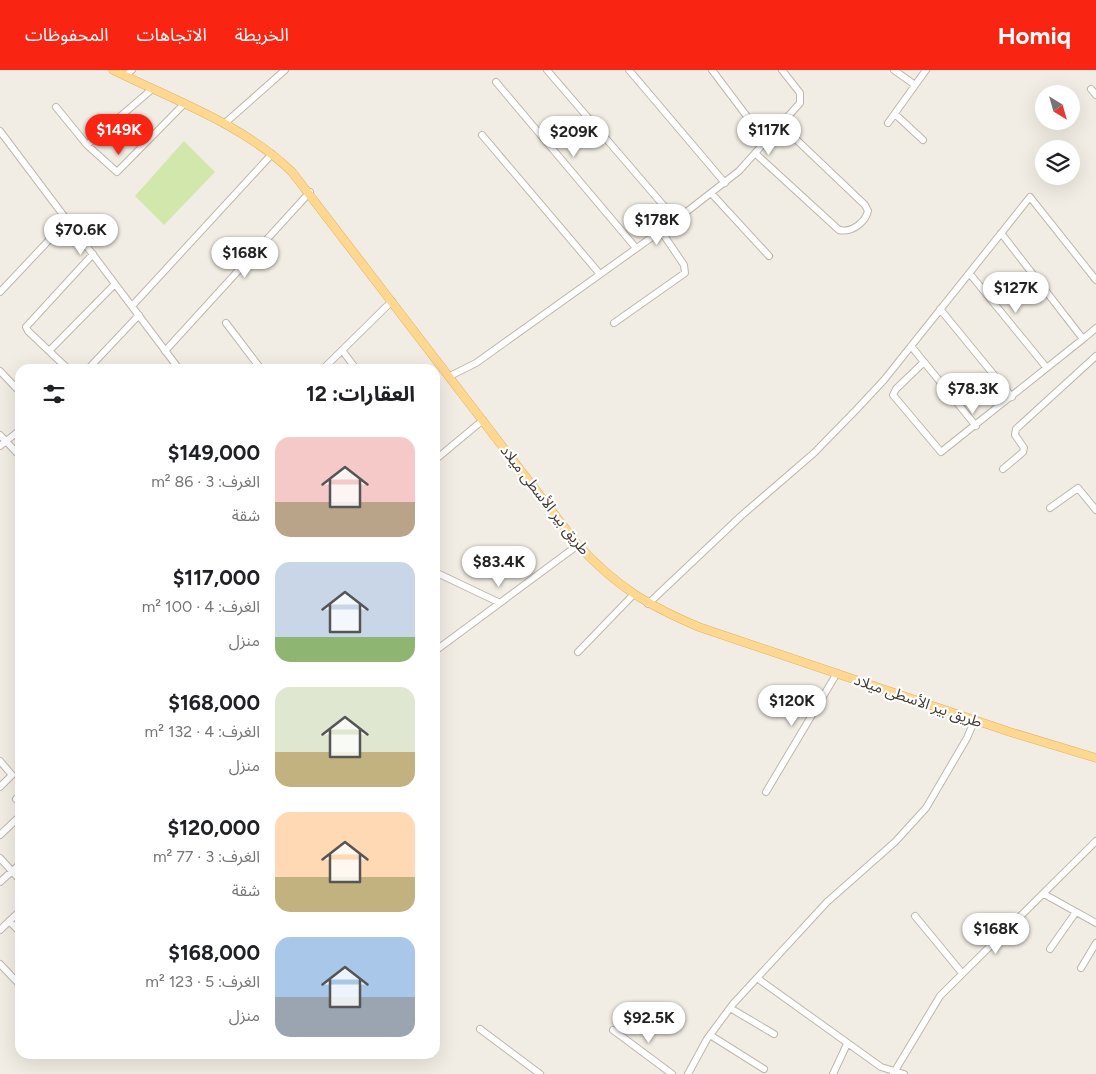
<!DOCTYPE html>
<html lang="ar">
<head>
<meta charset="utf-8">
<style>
	body { margin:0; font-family:Figtree,"Noto Sans Arabic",sans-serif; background:#f6f6f6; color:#202124; direction:rtl; height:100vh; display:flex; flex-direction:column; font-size:19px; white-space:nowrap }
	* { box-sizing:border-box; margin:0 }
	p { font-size:16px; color:#757577 }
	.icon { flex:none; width:28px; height:28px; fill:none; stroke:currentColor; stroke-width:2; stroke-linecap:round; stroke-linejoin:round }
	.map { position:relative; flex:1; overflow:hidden; direction:ltr }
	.sheet { position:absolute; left:15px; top:294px; width:425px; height:695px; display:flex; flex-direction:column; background:#fff; border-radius:15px; box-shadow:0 5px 20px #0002; direction:rtl }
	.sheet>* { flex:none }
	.needle { width:32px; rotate:143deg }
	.controls { position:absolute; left:1035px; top:15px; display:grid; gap:10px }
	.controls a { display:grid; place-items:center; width:45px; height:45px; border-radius:50%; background:#fff; box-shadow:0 5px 20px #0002; font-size:25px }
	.price { position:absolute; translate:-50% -42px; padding:0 11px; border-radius:18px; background:#fff; color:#222; font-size:16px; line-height:32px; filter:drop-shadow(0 1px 2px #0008) }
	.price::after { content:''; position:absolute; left:50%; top:30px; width:15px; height:11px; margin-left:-8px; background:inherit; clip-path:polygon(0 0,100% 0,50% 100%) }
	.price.current { background:#fa2413; color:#fff }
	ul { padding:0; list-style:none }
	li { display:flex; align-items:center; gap:15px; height:125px; padding:0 25px }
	li span { display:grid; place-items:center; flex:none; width:140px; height:100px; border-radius:15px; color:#555 }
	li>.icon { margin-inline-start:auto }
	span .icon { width:60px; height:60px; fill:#fffc; stroke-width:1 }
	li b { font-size:21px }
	h2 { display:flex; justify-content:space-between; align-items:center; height:60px; padding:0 25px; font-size:21px }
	header { display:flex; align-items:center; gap:30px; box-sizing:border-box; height:70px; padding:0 25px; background:#fa2413; color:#fff }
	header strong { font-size:24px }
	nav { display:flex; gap:28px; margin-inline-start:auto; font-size:18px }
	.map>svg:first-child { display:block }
	.green { fill:#d1e7ac }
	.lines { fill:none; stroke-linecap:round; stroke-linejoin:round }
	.minor-casing { stroke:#c0b6aa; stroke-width:8 }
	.major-casing { stroke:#e3b261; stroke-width:9 }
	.minor { stroke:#fff; stroke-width:6 }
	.major { stroke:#fed791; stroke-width:8 }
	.labels { text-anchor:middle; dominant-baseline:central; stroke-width:4.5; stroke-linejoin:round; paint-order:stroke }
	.street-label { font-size:15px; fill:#443c34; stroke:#fff }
</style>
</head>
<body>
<header>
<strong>Homiq</strong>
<nav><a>الخريطة</a><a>الاتجاهات</a><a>المحفوظات</a></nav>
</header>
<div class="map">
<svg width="1096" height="1004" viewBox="0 0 1096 1004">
	<rect width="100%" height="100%" fill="#f2ede4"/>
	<!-- green -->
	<path class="green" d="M 184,71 L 215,102 L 164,155 L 135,126 Z"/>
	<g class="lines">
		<defs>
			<path id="minor" d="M 629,0 L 725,113
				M 712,0 L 767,73
				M 894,0 L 915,15
				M 125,6 L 132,0
				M 496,12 L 636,178
				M 1091,19 L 1096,25
				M 56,37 L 87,75 L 117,102 L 183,35
				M 895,44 L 923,70
				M 888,53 L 926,0
				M 224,54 L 285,0
				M 0,61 L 179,299
				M 482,65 L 599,203
				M 87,75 L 151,20
				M 756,84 L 839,160 C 851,163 865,153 868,141 L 865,135 L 781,55
				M 711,123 L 769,186
				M 676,150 L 739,101 L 800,33 L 800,23 L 782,0
				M 1001,163 L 1083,269 L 1096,258
				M 970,204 L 1046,297
				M 0,222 L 68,150
				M 132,236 L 272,84
				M 940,239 L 1012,327
				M 226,253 L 261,299
				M 614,253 L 685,203 L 684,195 L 661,161
				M 911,276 L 976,356
				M 342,280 L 356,299
				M 49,281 L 115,214
				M 165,281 L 310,122
				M 924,292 L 896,319 L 893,325 L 941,382 L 1083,269
				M 68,299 L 28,261 L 26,257 L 93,184
				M 88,299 L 139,245
				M 323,299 L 392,231
				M 0,301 L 20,322
				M 450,306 L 476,293 L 676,150 L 547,0
				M 0,365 L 20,386
				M 0,376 L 20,360
				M 435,390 L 483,350
				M 1003,399 L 1023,382 L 1024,378 L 1015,365 L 1016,359 L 1096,286
				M 1050,438 L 1078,418 L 1096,440
				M 435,502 L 498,532
				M 648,534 L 741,446 L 814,383 L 856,340 L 884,310 L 1030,127 L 1096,210
				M 435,581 L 578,475
				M 578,582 L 633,525
				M 0,691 L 12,705 L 0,717
				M 766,722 L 837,603
				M 16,729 L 20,732
				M 0,765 L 20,746
				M 0,788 L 20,810
				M 0,812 L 20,794
				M 1044,824 L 1096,853
				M 915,846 L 962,903
				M 9,851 L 20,862
				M 0,860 L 20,841
				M 1050,879 L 1076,842
				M 0,894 L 20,915
				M 1081,898 L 1096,873
				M 757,908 L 881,997 L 904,1004
				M 730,938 L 774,964
				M 480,959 L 540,1004
				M 613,960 L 672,1004
				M 710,965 L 764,999
				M 688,1004 L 707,969 L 733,934 L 827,832 L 895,772 L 926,738 L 967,668 L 975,649
				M 833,1004 L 847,974
				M 893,1004 L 940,926 L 1096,771"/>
			<path id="major" d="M 113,0 C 173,30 243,54 292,102 L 578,475 C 617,517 647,535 699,557 L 1010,662 L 1096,688"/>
		</defs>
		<!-- minor casing -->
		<use href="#minor" class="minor-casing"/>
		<!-- major casing -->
		<use href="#major" class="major-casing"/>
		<!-- minor -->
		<use href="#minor" class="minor"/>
		<!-- major -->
		<use href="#major" class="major"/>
	</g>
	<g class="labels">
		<!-- street labels -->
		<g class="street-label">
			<text transform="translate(545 430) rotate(52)">طريق بير الأسطى ميلاد</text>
			<text transform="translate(918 631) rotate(19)">طريق بير الأسطى ميلاد</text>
		</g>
	</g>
</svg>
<div class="controls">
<a><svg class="needle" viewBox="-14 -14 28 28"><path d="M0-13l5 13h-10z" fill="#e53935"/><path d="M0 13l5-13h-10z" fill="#757577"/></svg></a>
<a><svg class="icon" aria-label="layers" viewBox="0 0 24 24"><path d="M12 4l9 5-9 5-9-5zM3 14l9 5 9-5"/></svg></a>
</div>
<b class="price current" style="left:119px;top:86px">$149K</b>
<b class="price" style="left:769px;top:86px">$117K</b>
<b class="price" style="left:574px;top:88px">$209K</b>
<b class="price" style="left:657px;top:176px">$178K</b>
<b class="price" style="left:81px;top:186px">$70.6K</b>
<b class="price" style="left:245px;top:209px">$168K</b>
<b class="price" style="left:1016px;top:244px">$127K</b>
<b class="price" style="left:973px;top:345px">$78.3K</b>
<b class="price" style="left:499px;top:518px">$83.4K</b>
<b class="price" style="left:792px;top:657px">$120K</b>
<b class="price" style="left:996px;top:885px">$168K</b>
<b class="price" style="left:649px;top:974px">$92.5K</b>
<section class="sheet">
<h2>العقارات: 12<svg class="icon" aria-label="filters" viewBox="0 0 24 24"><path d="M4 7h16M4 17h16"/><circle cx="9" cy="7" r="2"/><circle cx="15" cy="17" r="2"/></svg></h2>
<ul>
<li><span style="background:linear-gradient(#f6c9c9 65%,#b9a48a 0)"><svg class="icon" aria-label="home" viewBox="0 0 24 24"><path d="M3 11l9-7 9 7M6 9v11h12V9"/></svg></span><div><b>$149,000</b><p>الغرف: 3 · 86 m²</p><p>شقة</p></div></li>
<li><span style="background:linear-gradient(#c9d6e8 75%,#8fb573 0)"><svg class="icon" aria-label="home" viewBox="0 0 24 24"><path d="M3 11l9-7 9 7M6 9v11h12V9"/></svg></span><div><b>$117,000</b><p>الغرف: 4 · 100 m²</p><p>منزل</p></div></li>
<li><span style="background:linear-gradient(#dfe7d0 65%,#c2b280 0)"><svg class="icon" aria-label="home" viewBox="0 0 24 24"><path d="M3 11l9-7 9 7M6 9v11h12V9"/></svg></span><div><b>$168,000</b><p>الغرف: 4 · 132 m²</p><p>منزل</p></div></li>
<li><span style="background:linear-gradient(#ffd9b3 65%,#c2b280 0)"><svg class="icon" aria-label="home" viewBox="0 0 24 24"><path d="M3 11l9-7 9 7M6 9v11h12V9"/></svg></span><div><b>$120,000</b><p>الغرف: 3 · 77 m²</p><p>شقة</p></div></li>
<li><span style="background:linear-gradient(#a9c7e8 60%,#9aa5b1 0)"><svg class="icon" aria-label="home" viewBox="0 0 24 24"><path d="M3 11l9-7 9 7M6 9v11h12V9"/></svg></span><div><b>$168,000</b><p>الغرف: 5 · 123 m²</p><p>منزل</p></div></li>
</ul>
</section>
</div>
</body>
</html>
